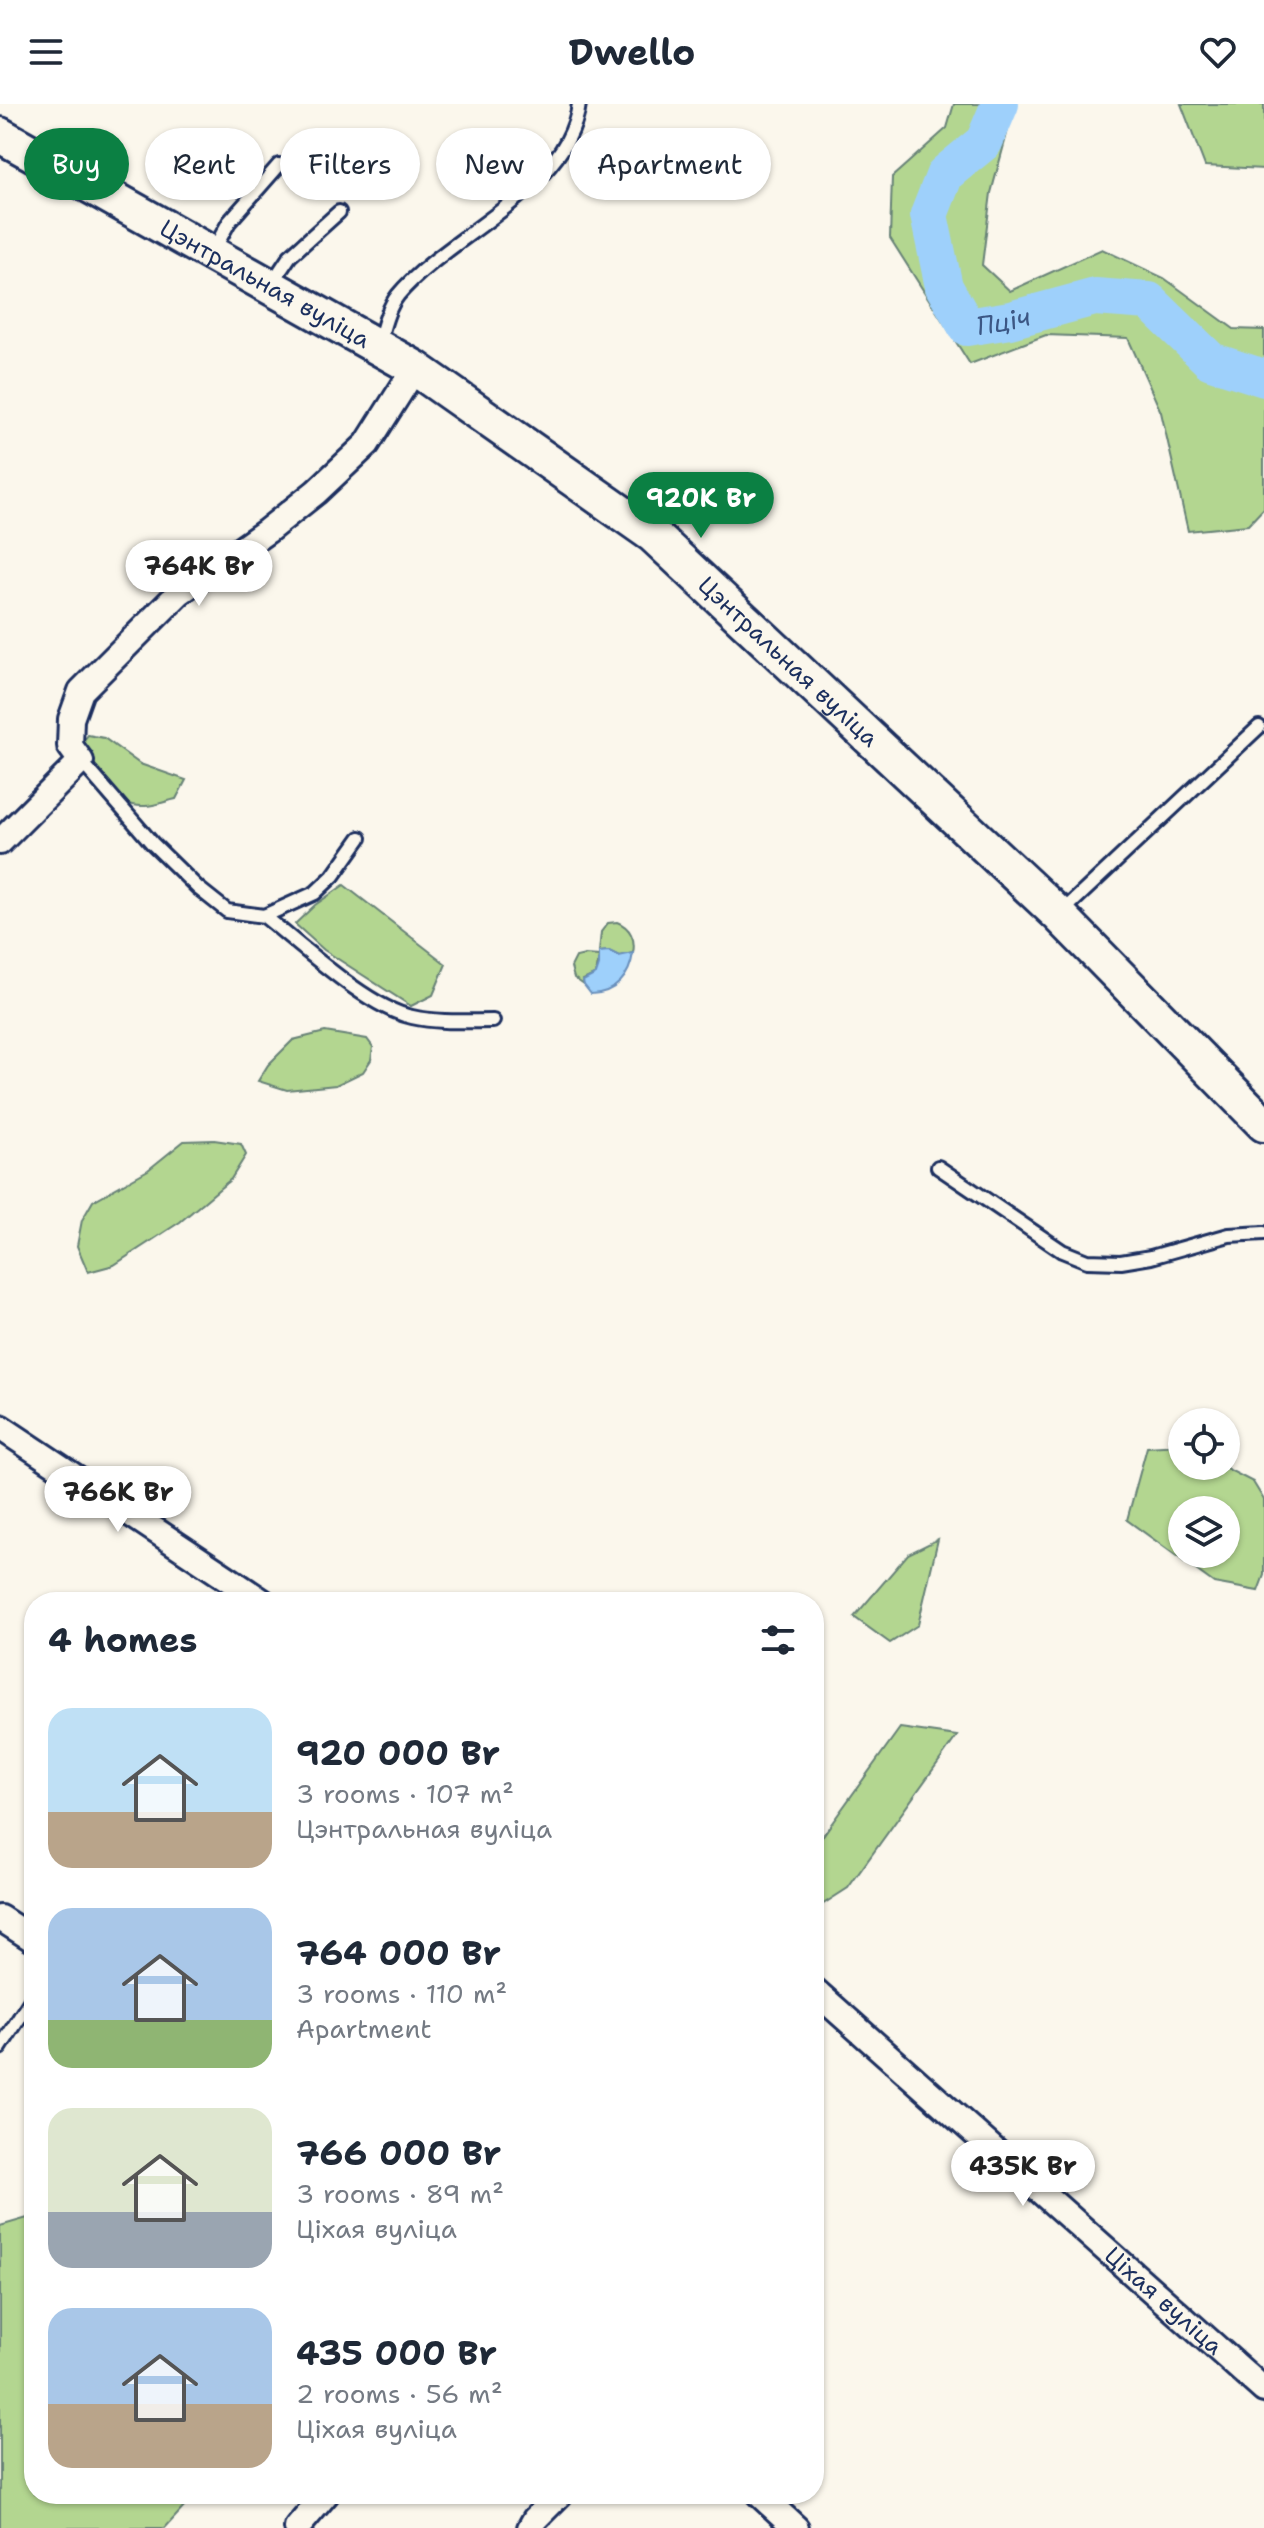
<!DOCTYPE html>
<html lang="en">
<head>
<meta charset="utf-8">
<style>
	body { margin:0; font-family:"Shantell Sans",sans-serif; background:#f2f2f3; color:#1f2937; height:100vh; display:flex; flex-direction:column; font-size:30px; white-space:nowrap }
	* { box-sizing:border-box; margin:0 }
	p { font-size:26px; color:#747a83 }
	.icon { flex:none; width:44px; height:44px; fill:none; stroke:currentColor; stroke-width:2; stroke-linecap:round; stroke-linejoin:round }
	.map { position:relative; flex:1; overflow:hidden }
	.sheet { position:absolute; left:24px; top:1488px; width:800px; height:912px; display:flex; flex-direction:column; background:#fff; border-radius:32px; box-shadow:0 2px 6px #0004 }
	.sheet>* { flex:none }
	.guide { position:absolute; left:24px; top:24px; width:800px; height:72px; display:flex; gap:16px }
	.fabs { position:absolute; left:1168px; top:1304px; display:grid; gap:16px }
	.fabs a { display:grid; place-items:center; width:72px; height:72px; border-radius:50%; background:#fff; box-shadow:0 2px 6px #0004; font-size:40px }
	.price { position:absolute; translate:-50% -68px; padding:0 18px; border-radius:28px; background:#fff; color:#222; font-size:26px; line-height:52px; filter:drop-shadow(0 2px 4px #0008) }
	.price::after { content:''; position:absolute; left:50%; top:48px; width:24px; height:18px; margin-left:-12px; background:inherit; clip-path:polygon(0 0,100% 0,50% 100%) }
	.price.current { background:#0b8043; color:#fff }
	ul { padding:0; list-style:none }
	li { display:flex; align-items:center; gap:24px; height:200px; padding:0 24px }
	li span { display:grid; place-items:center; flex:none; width:224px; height:160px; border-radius:24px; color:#555 }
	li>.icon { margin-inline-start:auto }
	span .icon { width:96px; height:96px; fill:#fffc; stroke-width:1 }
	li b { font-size:34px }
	h2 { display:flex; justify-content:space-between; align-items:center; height:96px; padding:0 24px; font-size:34px }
	.chip { padding:0 28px; border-radius:36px; background:#fff; box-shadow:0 2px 6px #0004; font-size:28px; line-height:72px }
	.chip.current { background:#0b8043; color:#fff }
	header { display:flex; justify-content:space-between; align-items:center; height:104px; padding:0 24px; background:#fff; font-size:36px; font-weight:700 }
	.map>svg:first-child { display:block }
	.green { fill:#b3d690; stroke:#678277; stroke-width:2; fill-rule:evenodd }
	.water { fill:#9ed0fb; stroke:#6a90bc; stroke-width:2 }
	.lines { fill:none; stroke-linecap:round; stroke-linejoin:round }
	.river { stroke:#9ed0fb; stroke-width:38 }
	.lane-casing { stroke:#1b2f5e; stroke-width:18 }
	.street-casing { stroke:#1b2f5e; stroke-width:30 }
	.secondary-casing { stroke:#1b2f5e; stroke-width:40 }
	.lane { stroke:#fbf7ec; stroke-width:12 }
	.street { stroke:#fbf7ec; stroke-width:24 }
	.secondary { stroke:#fbf7ec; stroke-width:34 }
	.labels { text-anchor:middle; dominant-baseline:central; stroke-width:7; stroke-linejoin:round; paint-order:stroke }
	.street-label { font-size:24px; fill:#1b2f5e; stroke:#fbf7ec }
	.water-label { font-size:26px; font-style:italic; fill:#3c5785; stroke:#fbf7ec }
</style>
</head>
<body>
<header><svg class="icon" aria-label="menu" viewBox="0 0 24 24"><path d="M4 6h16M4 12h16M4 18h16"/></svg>Dwello<svg class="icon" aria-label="heart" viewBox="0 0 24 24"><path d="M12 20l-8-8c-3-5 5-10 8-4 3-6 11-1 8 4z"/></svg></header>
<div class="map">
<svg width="1264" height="2424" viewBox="0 0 1264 2424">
	<rect width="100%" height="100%" fill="#fbf7ec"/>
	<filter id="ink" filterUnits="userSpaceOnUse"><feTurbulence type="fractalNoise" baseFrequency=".0125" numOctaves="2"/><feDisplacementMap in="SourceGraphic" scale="16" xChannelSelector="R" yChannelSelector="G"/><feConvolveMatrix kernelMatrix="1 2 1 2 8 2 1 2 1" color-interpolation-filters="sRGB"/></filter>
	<g filter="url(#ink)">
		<!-- green -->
		<path class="green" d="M 954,0 L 1015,0 L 991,89 L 982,161 L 1010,187 L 1102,145 L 1164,174 L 1234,225 L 1264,226 L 1264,404 L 1248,421 L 1188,427 L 1161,308 L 1128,234 L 1046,231 L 970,260 L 890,134 L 892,73 L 947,24 Z
			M 1181,0 L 1264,0 L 1264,65 L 1205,62 Z
			M 88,631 L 104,634 L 140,660 L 186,676 L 176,695 C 166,697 155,702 145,702 C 109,704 96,667 81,640 Z
			M 344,781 L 446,860 L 433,891 L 411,902 L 324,846 L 295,820 L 315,801 Z
			M 617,818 C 630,823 636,835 633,849 L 619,852 L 609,847 L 599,848 L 601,828 L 608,819 Z
			M 585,851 L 599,852 L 596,870 L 583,876 L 584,881 L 574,874 L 571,863 L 576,853 Z
			M 325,928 L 367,935 L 373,943 L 371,956 L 363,968 L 336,981 L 287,986 L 258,977 L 268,961 L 293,936 Z
			M 214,1036 L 241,1040 L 246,1051 L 231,1075 L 180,1118 L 114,1161 L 88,1168 L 77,1142 L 82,1116 L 93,1097 L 148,1066 L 184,1037 Z
			M 1179,1341 L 1182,1342 L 1182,1362 L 1222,1362 L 1253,1378 L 1264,1396 L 1264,1471 L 1258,1487 L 1214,1479 L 1127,1416 L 1147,1343 ZM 1182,1406 L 1226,1406 L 1226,1450 L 1182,1450 Z
			M 938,1435 L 918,1521 L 890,1539 L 854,1513 L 908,1450 Z
			M 900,1624 L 957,1632 L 848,1784 L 814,1806 L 814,1744 Z
			M 34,2112 L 34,2390 L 196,2390 L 165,2424 L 0,2424 L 0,2122 Z"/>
		<!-- water -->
		<path class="water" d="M 609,847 L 619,852 L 633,849 C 630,872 616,889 591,890 L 584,881 L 583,877 L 596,870 L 599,861 L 599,848 Z"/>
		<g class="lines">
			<!-- river -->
			<path class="river" id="s1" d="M 1000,0 L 984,38 L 945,70 L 929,111 L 944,183 L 967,223 L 1010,216 L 1095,193 L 1149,197 L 1211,257 L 1264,274"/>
			<defs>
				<path id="lane" d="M 213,147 L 229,118 L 279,61
					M 272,179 L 290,152 L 339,108
					M 378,242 C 383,225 387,205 398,191 C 449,130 569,85 579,0
					M 81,657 L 152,739 L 198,784 L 227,807 L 264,812 L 315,789 L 333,772 L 360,734
					M 1062,808 L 1259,623
					M 264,812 C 302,842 368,904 412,913 C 439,919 466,917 493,917
					M 938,1063 L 1062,1147 L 1087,1157 L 1121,1158 L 1151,1153 L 1229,1131 L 1264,1129
					M 0,1944 L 34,1891"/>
				<g id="street">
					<path d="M 0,738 L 81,657 L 70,642 L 71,615 L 81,587 L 179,489 L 267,427 L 316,388 L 367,340 L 415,264"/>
					<path d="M 0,1323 L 263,1498"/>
					<path d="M 0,1814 L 34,1836"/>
					<path id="s2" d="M 814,1886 L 1264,2286"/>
					<path d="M 759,2390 L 796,2424"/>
					<path d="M 297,2424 L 326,2390"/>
					<path d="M 530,2424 L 535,2415 L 560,2390"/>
				</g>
				<g id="secondary">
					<path id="s3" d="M 0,31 L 415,264 L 653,431 L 1059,811 L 1264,1020"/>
				</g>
			</defs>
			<!-- lane casing -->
			<use href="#lane" class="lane-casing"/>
			<!-- street casing -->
			<use href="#street" class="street-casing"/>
			<!-- secondary casing -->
			<use href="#secondary" class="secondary-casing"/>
			<!-- lane -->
			<use href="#lane" class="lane"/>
			<!-- street -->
			<use href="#street" class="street"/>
			<!-- secondary -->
			<use href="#secondary" class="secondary"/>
		</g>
	</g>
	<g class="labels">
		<!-- street labels -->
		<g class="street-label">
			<text stroke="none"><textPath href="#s3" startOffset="304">Цэнтральная вуліца</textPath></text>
			<text stroke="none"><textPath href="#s3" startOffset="952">Цэнтральная вуліца</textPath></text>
			<text stroke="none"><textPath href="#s2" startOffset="468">Ціхая вуліца</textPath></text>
		</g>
		<!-- water labels -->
		<g class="water-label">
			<text stroke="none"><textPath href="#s1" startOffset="292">Пціч</textPath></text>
		</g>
	</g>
</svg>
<div class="fabs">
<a><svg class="icon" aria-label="locate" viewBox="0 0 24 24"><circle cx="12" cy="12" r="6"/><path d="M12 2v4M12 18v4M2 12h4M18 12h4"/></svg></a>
<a><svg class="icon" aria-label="layers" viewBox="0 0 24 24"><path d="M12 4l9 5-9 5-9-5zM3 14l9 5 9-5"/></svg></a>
</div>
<b class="price current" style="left:701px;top:436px">920K Br</b>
<b class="price" style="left:199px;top:504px">764K Br</b>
<b class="price" style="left:118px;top:1430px">766K Br</b>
<b class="price" style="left:1023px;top:2104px">435K Br</b>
<div class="guide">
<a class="chip current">Buy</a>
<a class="chip">Rent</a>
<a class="chip">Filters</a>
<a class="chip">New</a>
<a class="chip">Apartment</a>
</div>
<section class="sheet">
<h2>4 homes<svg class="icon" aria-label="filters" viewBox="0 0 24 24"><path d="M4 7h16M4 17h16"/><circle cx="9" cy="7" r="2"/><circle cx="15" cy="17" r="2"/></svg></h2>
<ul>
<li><span style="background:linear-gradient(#bfe0f5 65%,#b9a48a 0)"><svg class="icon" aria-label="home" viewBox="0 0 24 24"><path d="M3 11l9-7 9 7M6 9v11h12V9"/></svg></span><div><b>920 000 Br</b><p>3 rooms · 107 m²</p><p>Цэнтральная вуліца</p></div></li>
<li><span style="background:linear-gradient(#a9c7e8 70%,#8fb573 0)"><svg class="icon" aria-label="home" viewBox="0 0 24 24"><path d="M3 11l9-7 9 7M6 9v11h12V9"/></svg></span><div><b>764 000 Br</b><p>3 rooms · 110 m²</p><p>Apartment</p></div></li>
<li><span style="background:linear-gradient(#dfe7d0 65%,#9aa5b1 0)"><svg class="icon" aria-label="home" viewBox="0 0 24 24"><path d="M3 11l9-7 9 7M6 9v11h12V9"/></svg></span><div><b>766 000 Br</b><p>3 rooms · 89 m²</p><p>Ціхая вуліца</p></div></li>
<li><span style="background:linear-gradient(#a9c7e8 60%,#b9a48a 0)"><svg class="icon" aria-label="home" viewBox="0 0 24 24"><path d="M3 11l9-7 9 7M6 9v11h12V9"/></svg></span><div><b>435 000 Br</b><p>2 rooms · 56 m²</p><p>Ціхая вуліца</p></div></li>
</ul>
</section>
</div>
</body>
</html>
